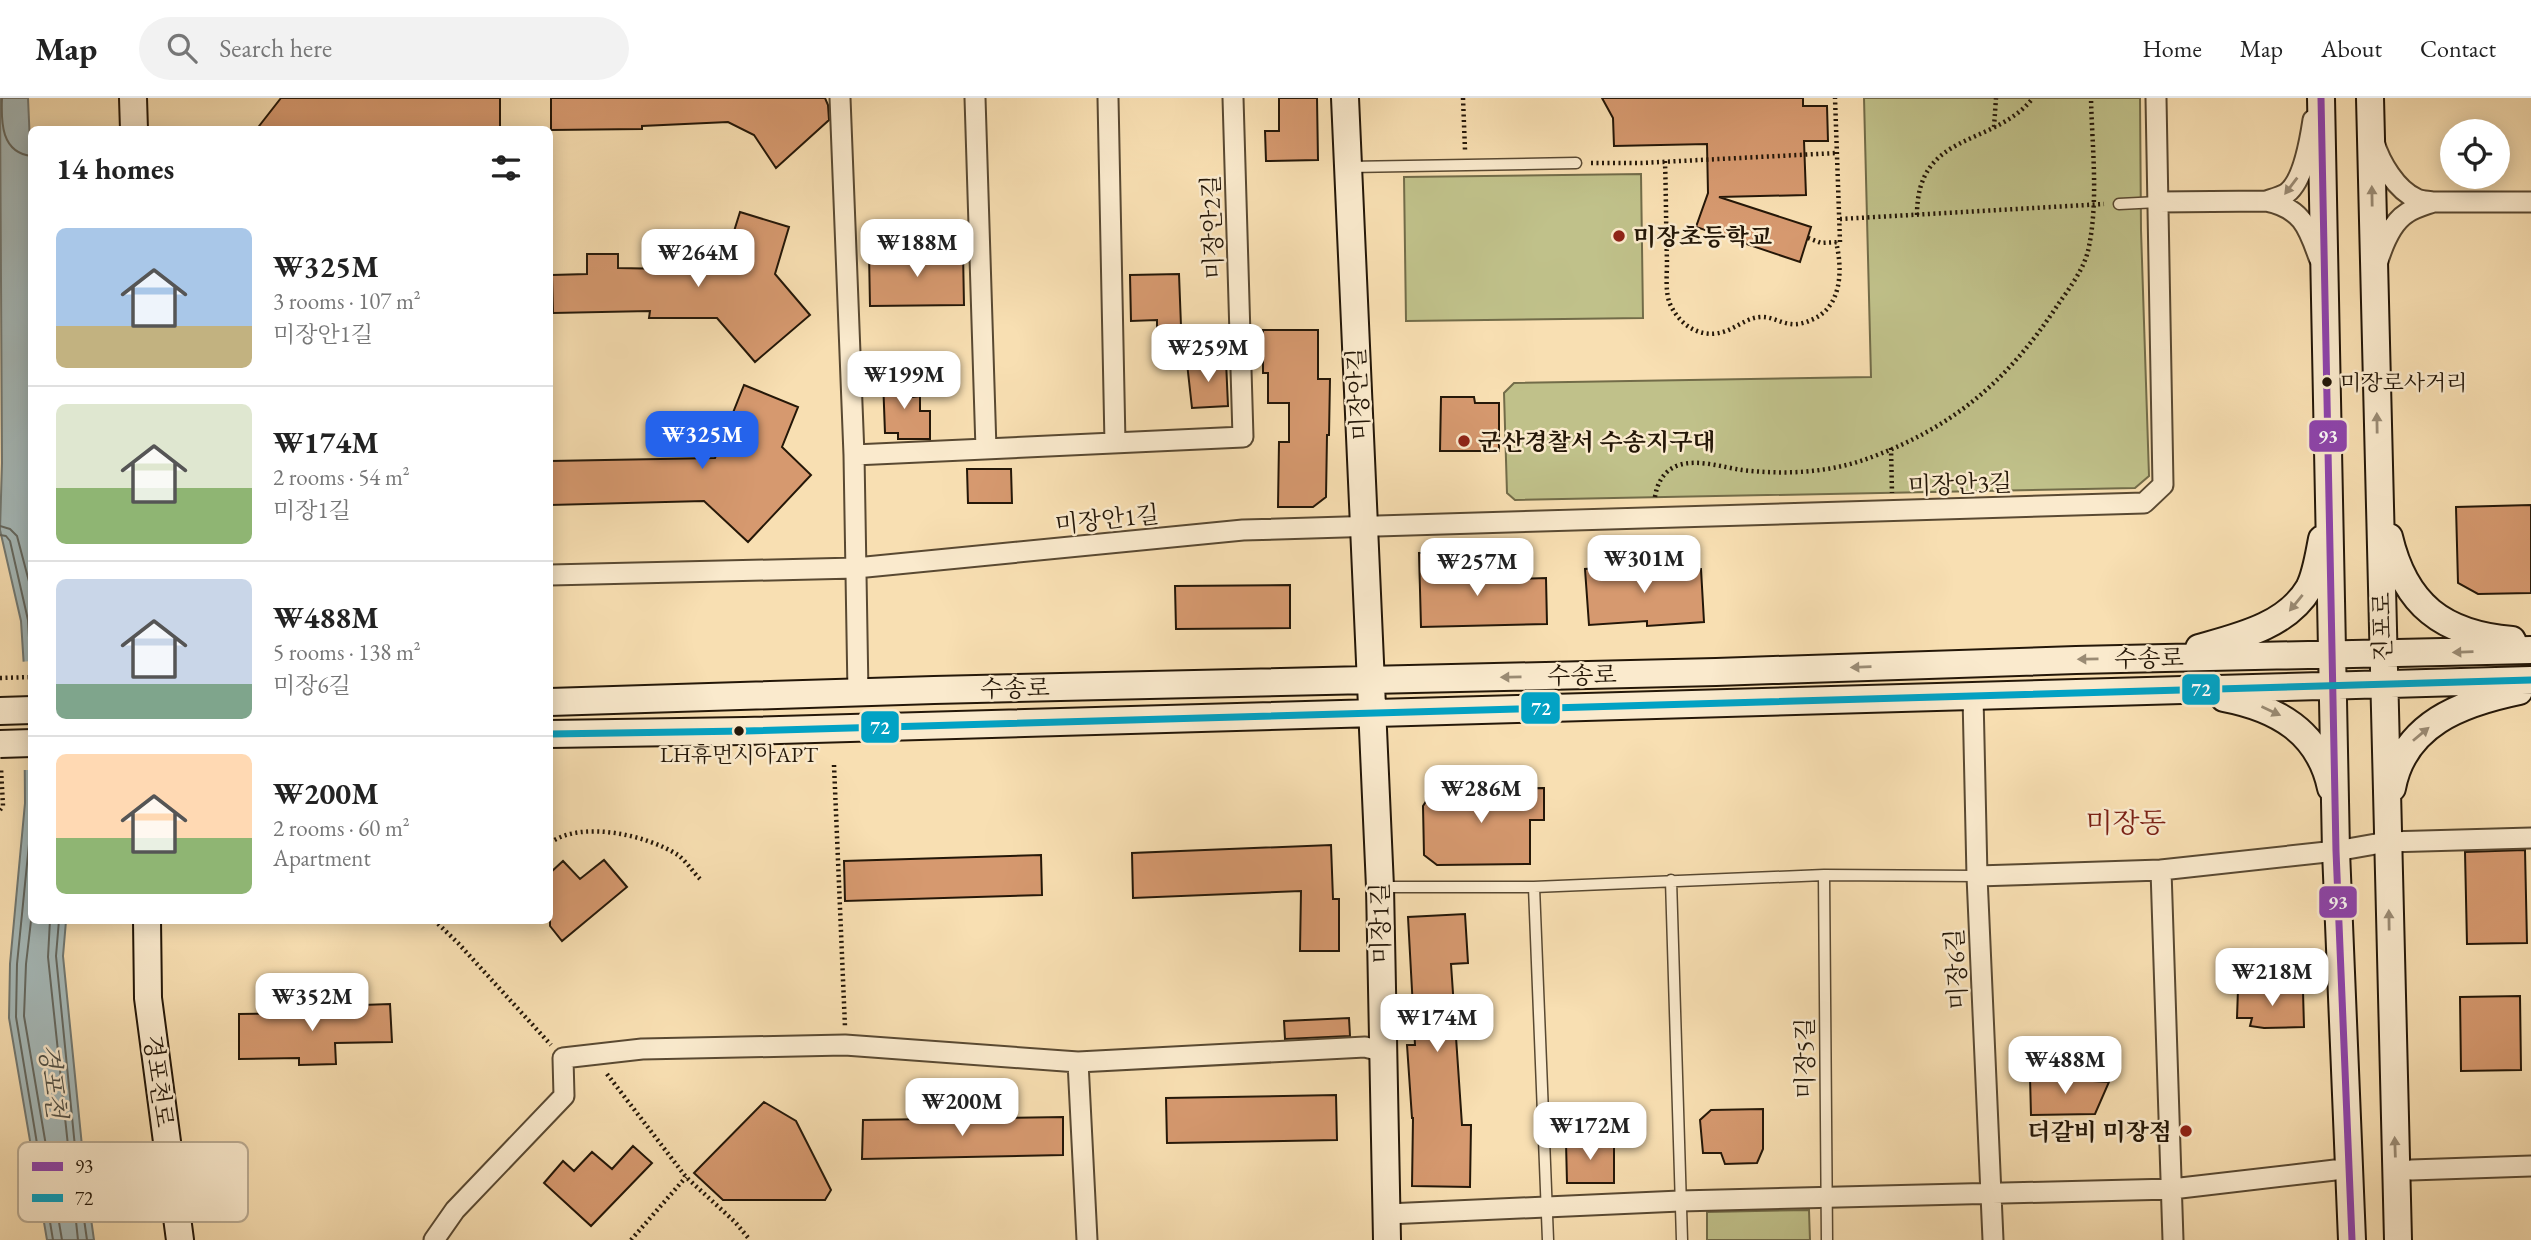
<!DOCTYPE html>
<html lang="en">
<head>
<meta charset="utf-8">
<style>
	body { margin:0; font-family:"EB Garamond","Noto Serif KR",serif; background:#f2f2f2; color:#222; height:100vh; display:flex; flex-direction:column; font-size:26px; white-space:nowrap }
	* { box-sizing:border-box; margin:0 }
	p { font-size:23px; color:#767676 }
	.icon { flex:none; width:38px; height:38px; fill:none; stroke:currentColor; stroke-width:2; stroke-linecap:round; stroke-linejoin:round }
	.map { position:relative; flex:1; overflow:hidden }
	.panel { position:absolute; left:28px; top:28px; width:525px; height:798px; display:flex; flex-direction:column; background:#fff; border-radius:10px; box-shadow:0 4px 18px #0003 }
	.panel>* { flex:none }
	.fabs { position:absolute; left:2440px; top:21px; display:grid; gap:14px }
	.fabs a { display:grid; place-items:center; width:70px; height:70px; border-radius:50%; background:#fff; box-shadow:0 4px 18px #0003; font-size:35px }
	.price { position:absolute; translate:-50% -60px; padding:0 16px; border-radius:14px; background:#fff; color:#222; font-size:23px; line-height:46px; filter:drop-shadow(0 2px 4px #0008) }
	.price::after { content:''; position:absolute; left:50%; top:42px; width:21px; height:16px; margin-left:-10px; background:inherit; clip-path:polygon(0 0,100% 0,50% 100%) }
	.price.current { background:#2563eb; color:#fff }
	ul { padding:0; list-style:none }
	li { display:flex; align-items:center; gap:21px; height:175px; padding:0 28px }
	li+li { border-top:2px solid #e0e0e0 }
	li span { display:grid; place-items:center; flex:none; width:196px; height:140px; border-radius:10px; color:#555 }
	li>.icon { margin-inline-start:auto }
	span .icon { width:84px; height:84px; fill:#fffc; stroke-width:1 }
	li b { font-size:30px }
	h2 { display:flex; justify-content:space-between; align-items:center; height:84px; padding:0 28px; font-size:30px }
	header { display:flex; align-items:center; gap:42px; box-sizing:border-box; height:98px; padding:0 35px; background:#fff; border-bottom:2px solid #e0e0e0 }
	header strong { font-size:33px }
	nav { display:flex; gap:38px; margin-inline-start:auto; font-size:24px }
	.search { width:490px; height:63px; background:#f2f2f2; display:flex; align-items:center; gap:18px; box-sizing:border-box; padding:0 24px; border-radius:38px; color:#767676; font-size:26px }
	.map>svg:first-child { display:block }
	.green { fill:#c0c18a; stroke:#726c49; stroke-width:2 }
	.water { fill:#a5b9b9; stroke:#717872; stroke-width:2 }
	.pier { fill:#f8dfb2 }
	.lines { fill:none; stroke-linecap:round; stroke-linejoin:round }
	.shore { stroke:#646860; stroke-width:2 }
	.building { fill:#d6996f; stroke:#241708; stroke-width:2 }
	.lane-casing { stroke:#594932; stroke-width:13 }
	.street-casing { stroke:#594932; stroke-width:23 }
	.secondary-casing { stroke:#241708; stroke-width:30 }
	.path { stroke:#241708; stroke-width:4.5; stroke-dasharray:2 3.5; stroke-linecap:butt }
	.lane { stroke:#faeacd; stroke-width:10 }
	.street { stroke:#faeacd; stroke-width:19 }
	.secondary { stroke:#faeacd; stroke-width:26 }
	.secondary-bridge-casing { stroke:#241708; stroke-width:30; stroke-linecap:butt }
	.secondary-bridge { stroke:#faeacd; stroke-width:26 }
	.bus-1-casing { stroke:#faeacd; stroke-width:12 }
	.bus-2-casing { stroke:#faeacd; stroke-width:12 }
	.bus-1 { stroke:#8e44ad; stroke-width:7 }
	.bus-2 { stroke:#02a2c4; stroke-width:7 }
	.oneway { fill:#9a8b74 }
	.poi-dot { fill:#8f2418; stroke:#faeacd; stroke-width:2.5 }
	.bus-dot { fill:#241708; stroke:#faeacd; stroke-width:2.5 }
	.labels { text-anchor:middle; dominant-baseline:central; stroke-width:5; stroke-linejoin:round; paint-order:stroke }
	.bus-label { font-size:22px; fill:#241708; stroke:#faeacd; text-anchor:start }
	.street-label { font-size:24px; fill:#241708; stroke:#faeacd }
	.poi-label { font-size:24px; font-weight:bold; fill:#241708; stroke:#faeacd; text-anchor:start }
	.water-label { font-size:26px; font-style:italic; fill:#515046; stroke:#faeacd }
	.quarter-label { font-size:28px; fill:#7a1f14; stroke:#faeacd }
	.key { fill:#faeacd; stroke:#baab92; stroke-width:2 }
	.key-label { font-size:19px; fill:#241708 }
	.line-badge { stroke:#faeacd; stroke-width:2.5 }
	.badge-label { font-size:19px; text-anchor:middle; font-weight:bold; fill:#fff }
</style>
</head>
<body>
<header>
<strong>Map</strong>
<div class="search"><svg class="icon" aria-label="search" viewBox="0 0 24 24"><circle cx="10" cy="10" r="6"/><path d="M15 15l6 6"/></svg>Search here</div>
<nav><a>Home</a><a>Map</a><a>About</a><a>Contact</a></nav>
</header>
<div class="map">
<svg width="2531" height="1142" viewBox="0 0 2531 1142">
	<rect width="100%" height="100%" fill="#f8dfb2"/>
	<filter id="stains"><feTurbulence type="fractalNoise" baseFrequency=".00286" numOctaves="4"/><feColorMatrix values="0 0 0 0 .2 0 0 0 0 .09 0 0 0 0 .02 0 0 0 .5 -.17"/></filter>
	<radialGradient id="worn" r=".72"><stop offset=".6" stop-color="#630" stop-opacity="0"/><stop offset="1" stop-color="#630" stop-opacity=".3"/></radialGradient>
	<!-- green -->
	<path class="green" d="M 1864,0 L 2140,0 L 2141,132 L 2149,378 L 2135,390 L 1515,402 L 1507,395 L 1504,295 L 1514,285 L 1871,279 Z
		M 1641,76 L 1643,220 L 1406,223 L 1404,79 Z
		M 1809,1112 L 1810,1142 L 1707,1142 L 1707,1114 Z"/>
	<!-- water -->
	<path class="water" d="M 0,0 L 28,0 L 31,68 L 32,822 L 66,823 L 63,858 L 85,1078 L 94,1142 L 47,1142 L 9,920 L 10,866 L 25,705 L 24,570 L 21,523 L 0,432 L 2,365 Z"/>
	<!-- pier -->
	<path class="pier" d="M 31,563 L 31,672 L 22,672 L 20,564 Z"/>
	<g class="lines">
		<!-- shore -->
		<path class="shore" d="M 2,0 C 1,24 1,55 32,58
			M 0,428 L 10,431 L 17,438 L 32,495
			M 0,437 L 6,438 L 10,443 L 28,522 L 32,592
			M 32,716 L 17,866 L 16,919 L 53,1142
			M 32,814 L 26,866 L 24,918 L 62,1142
			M 50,822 L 48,859 L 78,1142
			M 59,822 L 56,858 L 78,1079 L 87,1142"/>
	</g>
	<!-- building -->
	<path class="building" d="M 281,0 L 500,0 L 500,32 L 256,32 Z
		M 551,0 L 825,0 L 828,7 L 829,22 L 776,70 L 754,37 L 728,24 L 642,28 L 642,31 L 551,32 Z
		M 1279,0 L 1317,0 L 1318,62 L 1266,63 L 1265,33 L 1279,33 Z
		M 1602,0 L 1803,0 L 1803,8 L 1827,8 L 1828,43 L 1804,43 L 1806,97 L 1719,99 L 1811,129 L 1800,164 L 1696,129 L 1708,95 L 1707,46 L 1614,48 L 1613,20 Z
		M 740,114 L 789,129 L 775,176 L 810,217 L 755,264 L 717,220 L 649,220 L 650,213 L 553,215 L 552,177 L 587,176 L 587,156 L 618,156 L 618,170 L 722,172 Z
		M 963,154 L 964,207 L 870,208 L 869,155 Z
		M 1179,176 L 1181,228 L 1157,229 L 1157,222 L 1131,223 L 1130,177 Z
		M 1263,232 L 1318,232 L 1318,281 L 1330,281 L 1329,337 L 1327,337 L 1326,399 L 1313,409 L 1278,409 L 1279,344 L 1289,344 L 1289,305 L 1268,305 L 1268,275 L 1263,275 Z
		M 1226,263 L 1228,308 L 1192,310 L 1187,265 Z
		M 911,280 L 912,299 L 920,298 L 920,313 L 930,313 L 930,341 L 898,341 L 898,335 L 885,335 L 883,281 Z
		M 744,287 L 798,309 L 782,349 L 811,377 L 748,444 L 704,403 L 550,407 L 550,363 L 715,360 Z
		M 1441,299 L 1474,299 L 1475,305 L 1499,305 L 1499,353 L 1440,353 Z
		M 967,371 L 1011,371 L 1012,405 L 968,405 Z
		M 2531,407 L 2531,495 L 2478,496 L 2458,485 L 2456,409 Z
		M 1450,454 L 1451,483 L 1546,480 L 1547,526 L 1421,529 L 1419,455 Z
		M 1666,465 L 1666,474 L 1701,471 L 1704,524 L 1647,528 L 1647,523 L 1589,527 L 1585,471 Z
		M 1290,487 L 1290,530 L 1176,531 L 1175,488 Z
		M 1544,690 L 1544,722 L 1530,722 L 1530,766 L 1437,767 L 1424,757 L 1423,708 L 1434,691 Z
		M 1331,747 L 1333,801 L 1339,801 L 1339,853 L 1300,853 L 1301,793 L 1133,800 L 1132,755 Z
		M 2525,752 L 2527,845 L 2467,846 L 2465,754 Z
		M 1041,757 L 1042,797 L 845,803 L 844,763 Z
		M 604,762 L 627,789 L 562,843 L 550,828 L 550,775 L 563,763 L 580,781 Z
		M 1465,816 L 1468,865 L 1451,866 L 1462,1027 L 1471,1027 L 1470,1089 L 1412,1088 L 1413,1020 L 1412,1020 L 1407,947 L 1415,947 L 1408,819 Z
		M 2238,891 L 2303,893 L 2304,929 L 2264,930 L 2250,928 L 2252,920 L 2237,920 Z
		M 2520,898 L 2521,972 L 2461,973 L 2460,899 Z
		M 390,906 L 392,944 L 335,945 L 336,966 L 299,967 L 299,960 L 239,961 L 239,916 L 335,915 L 334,908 Z
		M 1349,920 L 1350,938 L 1285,941 L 1284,923 Z
		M 2030,979 L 2109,984 L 2095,1016 L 2031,1017 Z
		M 1336,997 L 1337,1042 L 1167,1045 L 1166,1000 Z
		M 764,1004 L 796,1023 L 831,1092 L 825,1102 L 723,1102 L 694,1075 Z
		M 1763,1011 L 1763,1051 L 1757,1065 L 1725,1066 L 1721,1055 L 1703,1055 L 1700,1022 L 1711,1012 Z
		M 1063,1019 L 1063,1057 L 862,1061 L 863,1022 Z
		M 1614,1043 L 1614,1085 L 1567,1085 L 1566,1044 Z
		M 633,1048 L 652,1065 L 591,1128 L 544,1085 L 563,1063 L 574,1073 L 592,1054 L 612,1071 Z"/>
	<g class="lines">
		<defs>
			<path id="lane" d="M 1349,69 L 1576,65
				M 2119,106 L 2158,104
				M 1824,777 L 1827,1142
				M 1671,782 L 1682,1142
				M 1380,789 L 1534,789 L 1824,777 L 1977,778
				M 1534,789 L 1548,1142"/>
			<path id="street" d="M 840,0 L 854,357 L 858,595
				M 975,0 L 986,351
				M 1108,0 L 1115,345
				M 2313,22 C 2310,42 2304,82 2287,95 C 2281,99 2272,101 2266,103 C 2301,110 2308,128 2319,160
				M 2374,44 C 2380,64 2396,92 2417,101 C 2421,103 2428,103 2433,104 C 2425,107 2414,110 2407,115 C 2391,125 2383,147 2378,163
				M 2158,104 L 2266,103
				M 2433,104 L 2531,104
				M 854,357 L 1243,339 L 1233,0
				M 550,477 L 856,470 L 1243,432 L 2144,405 L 2163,387 L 2156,0
				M 1973,598 L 1977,778 L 1993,1142
				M 2161,772 L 2336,753 L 2387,744 L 2531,740
				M 1977,778 L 2161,772 L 2173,1142
				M 2411,1072 L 2531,1068
				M 1387,1116 L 1680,1103 L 2172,1091 L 2335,1072
				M 434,1142 L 455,1112 L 564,998 L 563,960 L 642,951 L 845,947 L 1078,964
				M 1087,1142 L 1078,964 L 1365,949 L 1381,953"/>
			<path id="secondary" d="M 133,0 L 134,32
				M 1345,0 L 1380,789 L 1387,1142
				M 2321,0 L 2336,753 L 2352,1142
				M 2370,0 L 2398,1142
				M 2389,439 C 2405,507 2443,536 2512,542
				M 2199,550 C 2238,539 2287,528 2309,490 C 2316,477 2319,456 2322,441
				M 2224,600 C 2276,610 2319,633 2331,690
				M 550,604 L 934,592 L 1716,574 L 2076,562 L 2531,552
				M 0,613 L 32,612
				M 550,636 L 745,633 L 2531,582
				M 2392,690 C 2404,626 2461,605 2519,593
				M 147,822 L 148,900 L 180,1142"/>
		</defs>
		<!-- lane casing -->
		<use href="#lane" class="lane-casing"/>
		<!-- street casing -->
		<use href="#street" class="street-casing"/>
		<!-- secondary casing -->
		<use href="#secondary" class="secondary-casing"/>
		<!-- path -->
		<path class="path" d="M 1463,0 L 1465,52
			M 1994,29 L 1996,0
			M 1665,63 C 1666,96 1666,130 1667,164 C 1667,176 1665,194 1670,206 C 1680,228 1702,242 1726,233 C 1737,229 1747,220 1760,219 C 1771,218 1780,225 1791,226 C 1797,227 1805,225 1811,222 C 1842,210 1843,172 1836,144
			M 1591,65 L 1641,65 L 1837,55
			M 1917,117 C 1917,32 1993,50 2033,0
			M 1840,121 L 2104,106
			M 1808,140 L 1821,145 L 1840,144 L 1835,0
			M 1891,350 L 1892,395
			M 1655,399 C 1657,385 1664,372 1679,367 C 1698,361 1722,369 1742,372 C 1786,377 1830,375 1872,359 C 1955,328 2008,282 2057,208 C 2068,192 2083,173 2088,153 C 2099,104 2092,50 2091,0
			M 0,580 L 32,579
			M 834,667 L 845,929
			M 0,712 L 3,708 L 1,670
			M 550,745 C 581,722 647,737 678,757 C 686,763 693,774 700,781
			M 434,822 L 458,845 L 551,947
			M 607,976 L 686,1079 L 735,1124 L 750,1142
			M 631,1142 L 686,1079"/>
		<!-- lane -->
		<use href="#lane" class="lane"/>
		<!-- street -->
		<use href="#street" class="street"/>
		<!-- secondary -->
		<use href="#secondary" class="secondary"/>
		<defs>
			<path id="secondary-bridge" d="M 0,646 L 32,645"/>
		</defs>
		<!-- secondary-bridge casing -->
		<use href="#secondary-bridge" class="secondary-bridge-casing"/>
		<!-- secondary-bridge -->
		<use href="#secondary-bridge" class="secondary-bridge"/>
		<defs>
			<path id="bus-1" d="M 2321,0 L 2336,753 L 2352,1142"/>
			<path id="bus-2" d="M 550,636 L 745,633 L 2531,582"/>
		</defs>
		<!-- bus-1 casing -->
		<use href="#bus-1" class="bus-1-casing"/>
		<!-- bus-2 casing -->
		<use href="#bus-2" class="bus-2-casing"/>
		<!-- bus-1 -->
		<use href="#bus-1" class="bus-1"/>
		<!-- bus-2 -->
		<use href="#bus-2" class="bus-2"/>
	</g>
	<!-- one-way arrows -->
	<defs><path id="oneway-solid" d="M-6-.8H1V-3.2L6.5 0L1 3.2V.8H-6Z" transform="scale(1.75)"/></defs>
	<g class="oneway">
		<use href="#oneway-solid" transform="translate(2291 88) rotate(127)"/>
		<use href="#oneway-solid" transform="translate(2372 98) rotate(-91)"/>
		<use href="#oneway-solid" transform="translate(2377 325) rotate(-91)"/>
		<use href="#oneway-solid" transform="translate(2296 505) rotate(129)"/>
		<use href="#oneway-solid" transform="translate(2463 554) rotate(178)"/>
		<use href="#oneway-solid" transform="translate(2088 561) rotate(179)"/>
		<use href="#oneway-solid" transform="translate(1861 569) rotate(178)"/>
		<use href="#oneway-solid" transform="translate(1511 579) rotate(179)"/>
		<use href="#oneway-solid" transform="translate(2271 613) rotate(25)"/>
		<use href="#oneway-solid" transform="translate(2421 636) rotate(-40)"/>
		<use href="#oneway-solid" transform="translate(2389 822) rotate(-91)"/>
		<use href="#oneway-solid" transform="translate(2395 1049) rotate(-92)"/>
	</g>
	<!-- markers -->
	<g class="poi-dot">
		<circle cx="1619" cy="138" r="7"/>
		<circle cx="1464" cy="343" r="7"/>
		<circle cx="2186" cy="1033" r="7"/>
	</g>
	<g class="bus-dot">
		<circle cx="2327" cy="284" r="6"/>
		<circle cx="739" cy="633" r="6"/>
	</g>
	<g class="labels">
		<!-- bus labels -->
		<g class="bus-label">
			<text x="2340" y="284">미장로사거리</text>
			<text x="739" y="656" text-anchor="middle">LH휴먼시아APT</text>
		</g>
		<!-- street labels -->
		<g class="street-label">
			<text transform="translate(1212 129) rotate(-92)">미장안2길</text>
			<text transform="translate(1358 296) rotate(-93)">미장안길</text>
			<text transform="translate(1960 386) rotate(-2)">미장안3길</text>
			<text transform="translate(1107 421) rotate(-6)">미장안1길</text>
			<text transform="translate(2382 529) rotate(-91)">진포로</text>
			<text transform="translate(2149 560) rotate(-1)">수송로</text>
			<text transform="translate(1582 577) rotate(-1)">수송로</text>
			<text transform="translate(1015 590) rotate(-1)">수송로</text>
			<text transform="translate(1380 825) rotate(-91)">미장1길</text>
			<text transform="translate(1956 871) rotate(-93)">미장6길</text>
			<text transform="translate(1804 960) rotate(-90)">미장5길</text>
			<text transform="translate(159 983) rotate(82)">경포천로</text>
		</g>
		<!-- poi labels -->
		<g class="poi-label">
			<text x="1633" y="138">미장초등학교</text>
			<text x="1478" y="343">군산경찰서 수송지구대</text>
			<text x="2172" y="1033" text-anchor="end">더갈비 미장점</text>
		</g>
		<!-- water labels -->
		<g class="water-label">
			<text transform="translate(53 983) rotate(83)">경포천</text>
		</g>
		<!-- quarter labels -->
		<g class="quarter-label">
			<text x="2126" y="724">미장동</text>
		</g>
	</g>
	<!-- legend -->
	<rect x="18" y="1044" width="230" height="80" rx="10" class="key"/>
	<rect x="32" y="1064" width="31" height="9" fill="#8e44ad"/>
	<rect x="32" y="1096" width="31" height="8" fill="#02a2c4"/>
	<g class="key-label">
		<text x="75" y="1075">93</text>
		<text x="75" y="1107">72</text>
	</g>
	<g class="line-badge">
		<rect x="2308" y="321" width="40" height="34" rx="7" fill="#8e44ad"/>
		<rect x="2181" y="575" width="40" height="33" rx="7" fill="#02a2c4"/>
		<rect x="1520" y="593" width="41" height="34" rx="7" fill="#02a2c4"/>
		<rect x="860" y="612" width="40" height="34" rx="7" fill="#02a2c4"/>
		<rect x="2318" y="787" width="40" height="34" rx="7" fill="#8e44ad"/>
	</g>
	<g class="badge-label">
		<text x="2328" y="345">93</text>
		<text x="2201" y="598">72</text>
		<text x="1541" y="617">72</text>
		<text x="880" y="636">72</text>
		<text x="2338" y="811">93</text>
	</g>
	<rect width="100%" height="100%" filter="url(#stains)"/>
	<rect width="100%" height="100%" fill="url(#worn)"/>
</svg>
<div class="fabs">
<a><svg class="icon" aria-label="locate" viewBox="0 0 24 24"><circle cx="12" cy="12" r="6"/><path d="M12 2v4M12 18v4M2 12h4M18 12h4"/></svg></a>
</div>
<b class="price" style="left:917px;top:181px">₩188M</b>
<b class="price" style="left:698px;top:191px">₩264M</b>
<b class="price" style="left:1208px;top:286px">₩259M</b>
<b class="price" style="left:904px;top:313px">₩199M</b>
<b class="price current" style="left:702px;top:373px">₩325M</b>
<b class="price" style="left:1644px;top:497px">₩301M</b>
<b class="price" style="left:1477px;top:500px">₩257M</b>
<b class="price" style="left:1481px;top:727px">₩286M</b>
<b class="price" style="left:2272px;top:910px">₩218M</b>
<b class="price" style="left:312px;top:935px">₩352M</b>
<b class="price" style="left:1437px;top:956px">₩174M</b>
<b class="price" style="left:2065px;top:998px">₩488M</b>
<b class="price" style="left:962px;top:1040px">₩200M</b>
<b class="price" style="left:1590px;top:1064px">₩172M</b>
<section class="panel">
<h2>14 homes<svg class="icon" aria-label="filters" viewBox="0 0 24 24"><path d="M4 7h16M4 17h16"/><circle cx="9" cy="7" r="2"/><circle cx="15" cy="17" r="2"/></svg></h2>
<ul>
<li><span style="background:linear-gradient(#a9c7e8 70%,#c2b280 0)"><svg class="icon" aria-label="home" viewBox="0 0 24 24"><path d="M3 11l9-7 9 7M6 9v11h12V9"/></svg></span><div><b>₩325M</b><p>3 rooms · 107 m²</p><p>미장안1길</p></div></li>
<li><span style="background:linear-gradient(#dfe7d0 60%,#8fb573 0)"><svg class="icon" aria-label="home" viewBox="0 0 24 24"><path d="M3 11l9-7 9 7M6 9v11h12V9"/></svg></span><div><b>₩174M</b><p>2 rooms · 54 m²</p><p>미장1길</p></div></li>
<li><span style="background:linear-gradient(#c9d6e8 75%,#7fa58c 0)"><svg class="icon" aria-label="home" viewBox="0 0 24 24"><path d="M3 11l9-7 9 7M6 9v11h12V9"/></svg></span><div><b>₩488M</b><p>5 rooms · 138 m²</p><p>미장6길</p></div></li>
<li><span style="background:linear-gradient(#ffd9b3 60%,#8fb573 0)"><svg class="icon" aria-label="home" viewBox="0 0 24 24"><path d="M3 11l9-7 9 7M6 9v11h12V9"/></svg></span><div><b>₩200M</b><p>2 rooms · 60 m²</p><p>Apartment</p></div></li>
</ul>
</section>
</div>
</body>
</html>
